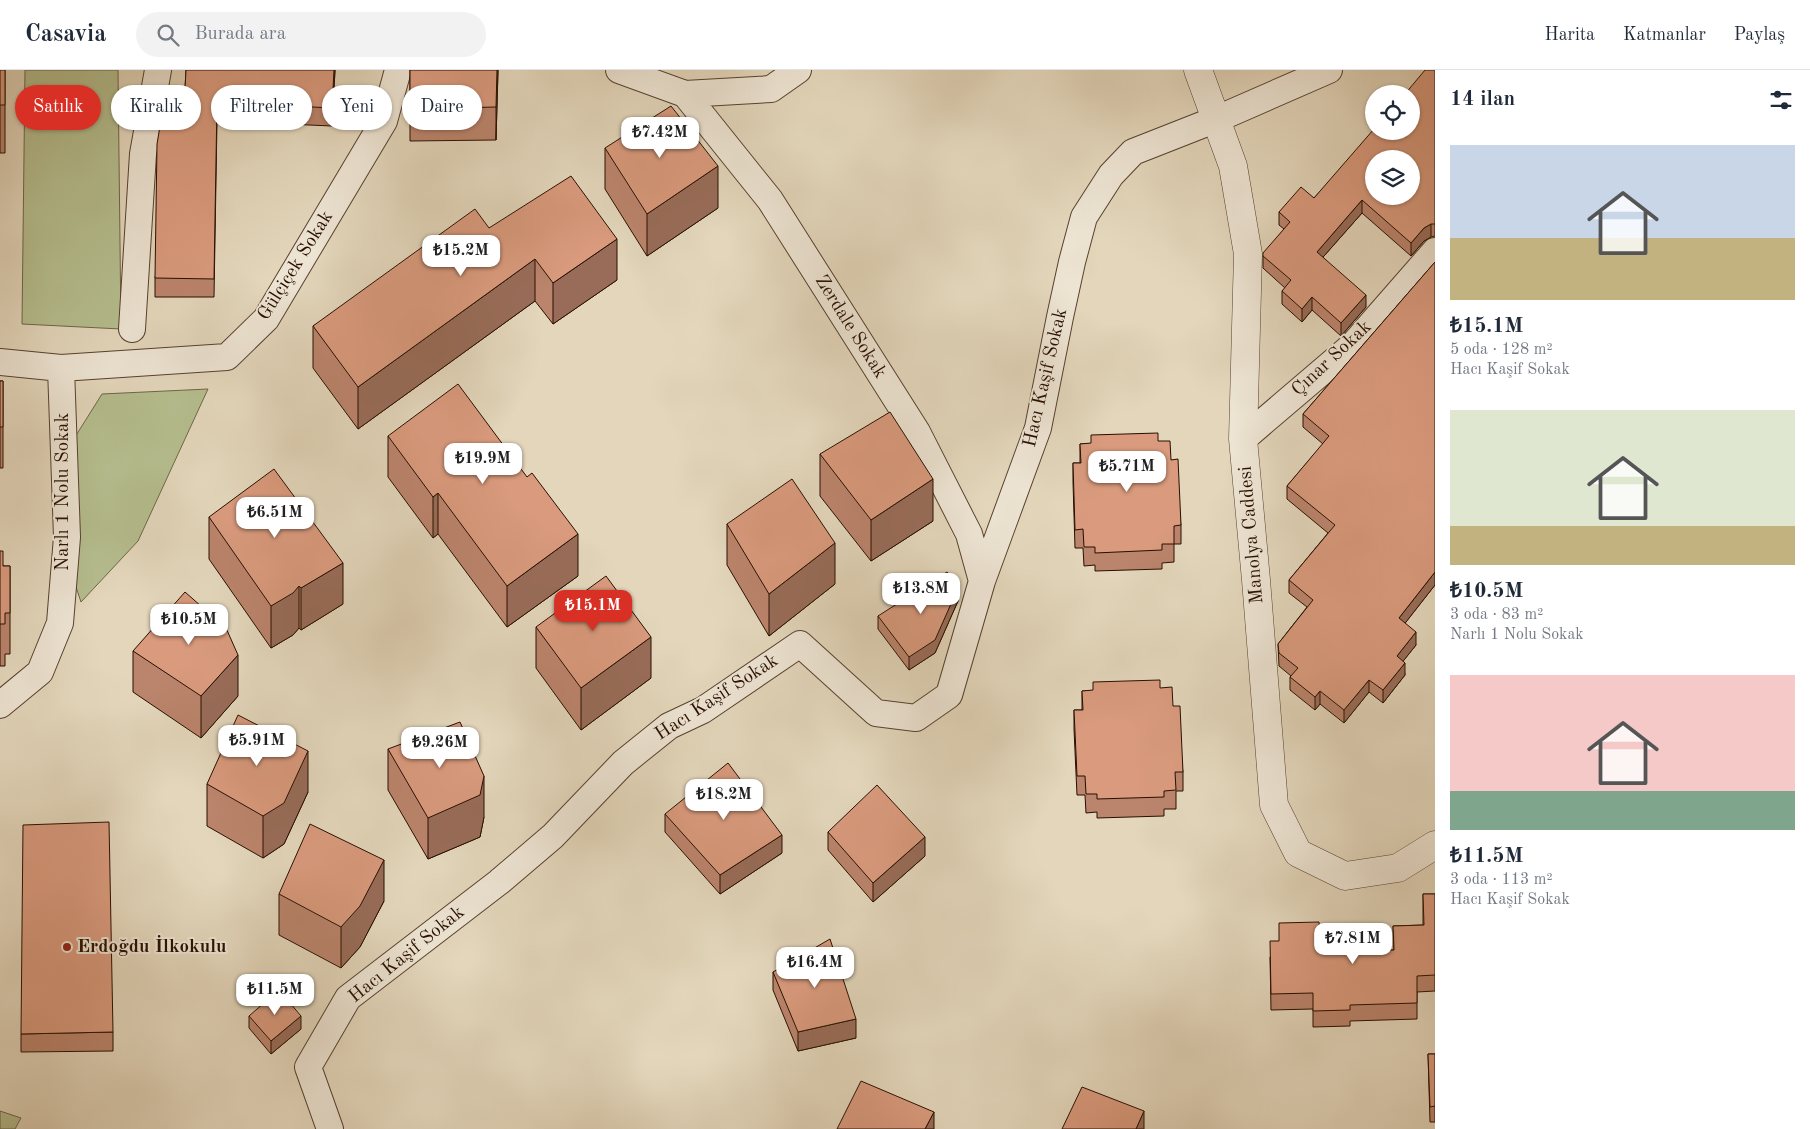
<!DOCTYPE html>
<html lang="tr">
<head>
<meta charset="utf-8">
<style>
	body { margin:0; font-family:"Old Standard TT",serif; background:#f2f2f3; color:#1f2937; height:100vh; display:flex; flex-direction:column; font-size:19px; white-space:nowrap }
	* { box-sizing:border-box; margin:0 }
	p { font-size:16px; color:#747a83 }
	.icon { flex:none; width:28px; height:28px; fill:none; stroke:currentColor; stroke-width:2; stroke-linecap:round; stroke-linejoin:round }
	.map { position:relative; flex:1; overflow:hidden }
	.side { display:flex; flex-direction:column; background:#fff; width:375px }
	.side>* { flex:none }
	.banner { position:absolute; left:15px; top:15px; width:475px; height:45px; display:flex; gap:10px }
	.fabs { position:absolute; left:1365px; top:15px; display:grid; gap:10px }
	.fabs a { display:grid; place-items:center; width:55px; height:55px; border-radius:50%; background:#fff; box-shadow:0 1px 4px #0004; font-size:25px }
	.price { position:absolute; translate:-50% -42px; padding:0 11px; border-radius:10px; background:#fff; color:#222; font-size:16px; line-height:32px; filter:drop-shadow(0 1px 2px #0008) }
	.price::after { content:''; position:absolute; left:50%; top:30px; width:15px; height:11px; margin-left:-8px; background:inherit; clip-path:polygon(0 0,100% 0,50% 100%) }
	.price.current { background:#d93025; color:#fff }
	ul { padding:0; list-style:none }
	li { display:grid; align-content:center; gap:10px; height:265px; padding:0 15px }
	li span { display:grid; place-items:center; height:155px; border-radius:0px; color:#555 }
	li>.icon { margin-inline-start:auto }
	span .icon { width:90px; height:90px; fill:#fffc; stroke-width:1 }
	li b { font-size:21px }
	h2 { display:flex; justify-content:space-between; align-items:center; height:60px; padding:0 15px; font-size:21px }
	.chip { padding:0 18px; border-radius:22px; background:#fff; box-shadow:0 1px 4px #0004; font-size:18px; line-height:45px }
	.chip.current { background:#d93025; color:#fff }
	header { display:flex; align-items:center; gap:30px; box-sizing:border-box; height:70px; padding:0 25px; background:#fff; border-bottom:1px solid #e0e1e3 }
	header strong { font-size:24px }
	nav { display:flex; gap:28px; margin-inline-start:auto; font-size:18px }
	.search { width:350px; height:45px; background:#f2f2f3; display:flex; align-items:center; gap:12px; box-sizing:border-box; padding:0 18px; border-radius:28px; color:#747a83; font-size:19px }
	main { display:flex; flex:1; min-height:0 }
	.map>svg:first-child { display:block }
	.green { fill:#b5bd8e; stroke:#6e6647 }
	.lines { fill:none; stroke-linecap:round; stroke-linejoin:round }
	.minor-casing { stroke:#57412f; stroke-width:28 }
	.tertiary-casing { stroke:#57412f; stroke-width:29 }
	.minor { stroke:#ede4d3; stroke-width:26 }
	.tertiary { stroke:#ede4d3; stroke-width:28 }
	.wall { fill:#bb846c; stroke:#280f00 }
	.shaded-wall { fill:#986c58; stroke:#280f00 }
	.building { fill:#d99a7d; stroke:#280f00; fill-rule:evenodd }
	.poi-dot { fill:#8f2418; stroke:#ede4d3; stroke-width:2 }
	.labels { text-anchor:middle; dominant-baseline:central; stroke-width:4; stroke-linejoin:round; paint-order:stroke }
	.street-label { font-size:19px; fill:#280f00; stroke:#ede4d3 }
	.poi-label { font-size:19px; font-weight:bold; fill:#280f00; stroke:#ede4d3; text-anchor:start }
</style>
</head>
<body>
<header>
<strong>Casavia</strong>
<div class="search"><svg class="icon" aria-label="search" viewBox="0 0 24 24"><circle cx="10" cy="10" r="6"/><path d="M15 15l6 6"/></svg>Burada ara</div>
<nav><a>Harita</a><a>Katmanlar</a><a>Paylaş</a></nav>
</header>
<main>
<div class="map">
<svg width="1435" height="1059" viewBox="0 0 1435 1059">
	<rect width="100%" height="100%" fill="#e3d6bb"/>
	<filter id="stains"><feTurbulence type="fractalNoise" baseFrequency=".004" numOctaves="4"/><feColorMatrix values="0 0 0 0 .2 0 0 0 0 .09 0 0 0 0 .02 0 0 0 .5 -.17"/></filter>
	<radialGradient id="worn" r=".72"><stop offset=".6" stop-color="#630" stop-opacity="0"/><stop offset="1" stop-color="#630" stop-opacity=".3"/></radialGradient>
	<!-- green -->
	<path class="green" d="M 25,0 L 118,0 L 121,259 L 22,254 Z
		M 208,319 L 138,471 L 81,532 L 76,517 L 75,367 L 102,324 Z
		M 0,1041 L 21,1048 L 15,1059 L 0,1059 Z"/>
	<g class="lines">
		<defs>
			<path id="minor" d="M 619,0 L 685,24 L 771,19 L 798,0
				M 685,24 L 770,130 L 917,362 L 969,464 L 982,511
				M 132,259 L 143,84 L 158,0
				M 0,292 L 61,298 L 227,287 L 266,249 L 384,51 L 398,0
				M 1243,369 L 1352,276 L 1435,181
				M 0,635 L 40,602 L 60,553 L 67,467 L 61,298
				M 330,1059 L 308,997 L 348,928 L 499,812 L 553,766 L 623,693 L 669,656 L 703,640 L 800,574 L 876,643 L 916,648 L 949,625 L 982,511 L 1038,358 L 1060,247 L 1072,192 L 1084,147 L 1111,105 L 1133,82 L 1217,49 L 1329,0"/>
			<path id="tertiary" d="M 1198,0 L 1233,96 L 1248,184 L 1243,369 L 1256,510 L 1274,735 L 1298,783 L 1345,806 L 1398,798 L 1435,775"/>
		</defs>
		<!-- minor casing -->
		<use href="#minor" class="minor-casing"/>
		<!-- tertiary casing -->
		<use href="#tertiary" class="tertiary-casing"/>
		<!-- minor -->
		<use href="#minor" class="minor"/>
		<!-- tertiary -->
		<use href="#tertiary" class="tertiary"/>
	</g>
	<!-- wall -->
	<path class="wall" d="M 0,0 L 5,0 L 5,83 L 0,83 Z
		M 186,0 L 335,0 L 332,56 L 217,51 L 214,227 L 155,227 L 155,208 L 183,56 Z
		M 410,0 L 498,0 L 496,70 L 410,71 Z
		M 1435,0 L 1435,166 L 1431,167 L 1424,171 L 1411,186 L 1362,143 L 1323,187 L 1366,237 L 1341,266 L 1312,240 L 1302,252 L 1282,234 L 1282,221 L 1285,218 L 1263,198 L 1263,186 L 1284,159 L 1279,155 L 1279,142 L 1314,128 Z
		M 605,78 L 718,138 L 647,186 L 605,119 Z
		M 489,158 L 617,210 L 553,254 L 535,231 L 358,359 L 313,298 L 313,256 Z
		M 1435,192 L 1435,515 L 1405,553 L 1416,575 L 1403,591 L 1405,605 L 1383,633 L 1369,622 L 1344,653 L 1320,634 L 1315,640 L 1290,620 L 1290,607 L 1291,606 L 1279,596 L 1278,574 L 1307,537 L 1289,523 L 1289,510 L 1328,463 L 1287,429 L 1287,416 L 1323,374 L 1303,357 L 1303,344 Z
		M 0,311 L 3,311 L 3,398 L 0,398 Z
		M 388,366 L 578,506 L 507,557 L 438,464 L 433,468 L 388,407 Z
		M 1158,371 L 1171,390 L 1181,455 L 1181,474 L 1174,474 L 1174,492 L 1162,493 L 1162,499 L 1095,501 L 1095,495 L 1084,496 L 1083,478 L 1075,478 L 1073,412 L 1073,393 L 1080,393 L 1080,374 Z
		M 820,384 L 933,451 L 871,491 L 820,426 Z
		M 209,447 L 343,534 L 301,560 L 299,558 L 293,565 L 271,578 L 209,489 Z
		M 727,454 L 835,514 L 769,566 L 727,495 Z
		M 0,481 L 3,496 L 10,496 L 10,584 L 5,584 L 5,596 L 0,596 Z
		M 958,531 L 935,583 L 909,600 L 878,559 L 878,546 Z
		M 536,557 L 651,608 L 581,660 L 536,598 Z
		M 133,581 L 238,626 L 201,668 L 133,622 Z
		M 1160,618 L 1173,636 L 1183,702 L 1183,721 L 1176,721 L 1176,739 L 1164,739 L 1164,746 L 1097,748 L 1097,742 L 1086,743 L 1085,725 L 1077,725 L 1074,659 L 1074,640 L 1082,640 L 1082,621 Z
		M 388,679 L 484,747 L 480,767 L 428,789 L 388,720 Z
		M 207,714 L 308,722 L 284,774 L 263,788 L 207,756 Z
		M 665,744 L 782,783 L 720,824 L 665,762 Z
		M 828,762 L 925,786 L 873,832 L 828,780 Z
		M 279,824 L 384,831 L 360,877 L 341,898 L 279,865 Z
		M 1423,824 L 1435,824 L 1435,921 L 1417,922 L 1417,949 L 1350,951 L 1350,956 L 1313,957 L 1313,939 L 1271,940 L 1270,887 L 1320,868 L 1331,881 L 1394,880 L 1393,856 L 1423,855 Z
		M 773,902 L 856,968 L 798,981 L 773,920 Z
		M 249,946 L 301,959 L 271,984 L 249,958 Z
		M 113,962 L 113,981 L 21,982 L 21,964 Z
		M 1428,984 L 1435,984 L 1435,1052 L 1430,1052 Z"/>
	<!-- shaded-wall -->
	<path class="shaded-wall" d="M 334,0 L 335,0 L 332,56 L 332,38 Z
		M 497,0 L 498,0 L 496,70 L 496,37 Z
		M 718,96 L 718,138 L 647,186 L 647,144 Z
		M 1362,130 L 1362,143 L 1317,194 L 1317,182 Z
		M 1431,154 L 1431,167 L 1424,171 L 1411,186 L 1411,173 L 1424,158 Z
		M 617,169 L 617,210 L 553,254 L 553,213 Z
		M 535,189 L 535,231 L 358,359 L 358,317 Z
		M 1366,225 L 1366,237 L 1341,266 L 1341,253 Z
		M 1312,227 L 1312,240 L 1302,252 L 1302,239 Z
		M 933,409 L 933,451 L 871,491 L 871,450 Z
		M 438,423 L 438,464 L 433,468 L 433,427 Z
		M 578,464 L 578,506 L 507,557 L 507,516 Z
		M 835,473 L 835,514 L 769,566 L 769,524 Z
		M 343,493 L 343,534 L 301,560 L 301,518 Z
		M 1435,502 L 1435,515 L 1399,561 L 1399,548 Z
		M 299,516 L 299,558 L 293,565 L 271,578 L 271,536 Z
		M 958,518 L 958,531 L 935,583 L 909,600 L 909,587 Z
		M 1416,562 L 1416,575 L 1397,599 L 1397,586 Z
		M 651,567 L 651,608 L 581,660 L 581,618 Z
		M 238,585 L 238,626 L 201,668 L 201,626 Z
		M 1405,593 L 1405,605 L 1383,633 L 1383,620 Z
		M 1369,610 L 1369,622 L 1344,653 L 1344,640 Z
		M 1320,621 L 1320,634 L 1315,640 L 1315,627 Z
		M 308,681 L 308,722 L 284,774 L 263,788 L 263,746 Z
		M 484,706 L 484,747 L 480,767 L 428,789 L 428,748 Z
		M 782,765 L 782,783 L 720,824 L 720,805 Z
		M 925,767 L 925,786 L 873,832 L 873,813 Z
		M 384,790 L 384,831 L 360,877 L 341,898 L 341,857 Z
		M 301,946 L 301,959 L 271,984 L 271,971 Z
		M 856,949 L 856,968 L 798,981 L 798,962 Z
		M 1144,1041 L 1144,1059 L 1136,1059 Z
		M 934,1042 L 934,1059 L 925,1059 Z"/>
	<!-- building -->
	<path class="building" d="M 0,0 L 5,0 L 5,35 L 0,35 Z
		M 186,0 L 334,0 L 332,38 L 217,32 L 214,209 L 155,208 L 157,74 L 160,56 L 183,56 Z
		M 410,0 L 497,0 L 496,37 L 410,39 Z
		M 1425,0 L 1435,0 L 1435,154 L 1431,154 L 1424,158 L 1411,173 L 1362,130 L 1317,182 L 1366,225 L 1341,253 L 1312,227 L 1302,239 L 1282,221 L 1291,210 L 1263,186 L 1263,183 L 1290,152 L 1279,142 L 1301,117 L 1314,128 L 1374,59 L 1374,61 L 1411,61 L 1411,24 L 1405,24 ZM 1374,89 L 1411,89 L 1411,126 L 1374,126 Z
		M 671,36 L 718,96 L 647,144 L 605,78 Z
		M 571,106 L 617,169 L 553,213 L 535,189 L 358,317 L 313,256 L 475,139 L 489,158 Z
		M 1435,192 L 1435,502 L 1399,548 L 1416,562 L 1397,586 L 1405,593 L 1383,620 L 1369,610 L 1344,640 L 1320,621 L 1315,627 L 1290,607 L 1298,598 L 1279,583 L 1278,574 L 1313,530 L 1289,510 L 1335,455 L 1287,416 L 1329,366 L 1303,344 Z
		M 0,311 L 3,311 L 3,357 L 0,357 Z
		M 458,314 L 527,407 L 532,403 L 578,464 L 507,516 L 438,423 L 433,427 L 388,366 Z
		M 890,342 L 933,409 L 871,450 L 820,384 Z
		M 1158,363 L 1158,371 L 1170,371 L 1171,390 L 1178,389 L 1181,455 L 1174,456 L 1174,474 L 1162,474 L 1162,480 L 1095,483 L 1095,477 L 1084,477 L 1083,459 L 1075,460 L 1073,393 L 1081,393 L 1080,374 L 1091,373 L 1091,365 Z
		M 274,399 L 343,493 L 301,518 L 299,516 L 293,523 L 271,536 L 209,447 Z
		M 792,409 L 835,473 L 769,524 L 727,454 Z
		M 0,481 L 3,481 L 3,496 L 10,496 L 10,543 L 5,543 L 5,554 L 0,554 Z
		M 947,502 L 958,518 L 935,570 L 909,587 L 878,546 Z
		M 606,506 L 651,567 L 581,618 L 536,557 Z
		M 185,522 L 226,558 L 238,585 L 201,626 L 133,581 Z
		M 1160,610 L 1160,618 L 1172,617 L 1173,636 L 1180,636 L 1183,702 L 1175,702 L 1176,720 L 1164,721 L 1164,727 L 1097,729 L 1097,724 L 1086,724 L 1085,706 L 1077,706 L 1074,640 L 1083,640 L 1082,621 L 1093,620 L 1093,612 Z
		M 238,645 L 308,681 L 284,733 L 263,746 L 207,714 Z
		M 460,652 L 484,706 L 480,725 L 428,748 L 388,679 Z
		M 728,693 L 782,765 L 720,805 L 665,744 Z
		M 877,715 L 925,767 L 873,813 L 828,762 Z
		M 109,752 L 113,962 L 21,964 L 23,755 Z
		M 310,754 L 384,790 L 360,836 L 341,857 L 279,824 Z
		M 1423,824 L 1435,824 L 1435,905 L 1417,906 L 1417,933 L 1350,935 L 1350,940 L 1313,941 L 1313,923 L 1271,924 L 1270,871 L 1279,871 L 1279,853 L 1319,852 L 1320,868 L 1331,868 L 1331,881 L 1394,880 L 1393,856 L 1424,855 Z
		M 830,869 L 856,949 L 798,962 L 773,902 Z
		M 279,920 L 301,946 L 271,971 L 249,946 Z
		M 1428,984 L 1435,984 L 1435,1036 L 1430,1037 Z
		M 861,1011 L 934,1042 L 925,1059 L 837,1059 Z
		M 1082,1017 L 1144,1041 L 1136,1059 L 1062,1059 Z"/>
	<!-- markers -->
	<circle class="poi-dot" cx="67" cy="877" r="5"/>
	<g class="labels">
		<!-- street labels -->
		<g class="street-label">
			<text transform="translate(296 196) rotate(-58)">Gülçiçek Sokak</text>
			<text transform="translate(850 257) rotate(58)">Zerdale Sokak</text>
			<text transform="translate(1332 289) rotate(-43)">Çınar Sokak</text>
			<text transform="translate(1046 308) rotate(-77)">Hacı Kaşif Sokak</text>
			<text transform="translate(63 422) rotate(-90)">Narlı 1 Nolu Sokak</text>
			<text transform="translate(1252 465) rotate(-95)">Manolya Caddesi</text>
			<text transform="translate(717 628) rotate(-33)">Hacı Kaşif Sokak</text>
			<text transform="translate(407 885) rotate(-39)">Hacı Kaşif Sokak</text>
		</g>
		<!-- poi labels -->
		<g class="poi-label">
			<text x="77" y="877">Erdoğdu İlkokulu</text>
		</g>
	</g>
	<rect width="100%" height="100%" filter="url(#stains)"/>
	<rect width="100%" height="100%" fill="url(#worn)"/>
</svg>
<div class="fabs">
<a><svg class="icon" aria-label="locate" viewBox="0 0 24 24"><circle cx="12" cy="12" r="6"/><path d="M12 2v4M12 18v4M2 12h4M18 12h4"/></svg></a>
<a><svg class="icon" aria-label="layers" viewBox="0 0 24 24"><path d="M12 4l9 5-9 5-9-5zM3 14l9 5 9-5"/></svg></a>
</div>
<b class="price" style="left:660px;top:89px">₺7.42M</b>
<b class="price" style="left:461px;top:207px">₺15.2M</b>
<b class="price" style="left:483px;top:415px">₺19.9M</b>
<b class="price" style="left:1127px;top:423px">₺5.71M</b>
<b class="price" style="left:275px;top:469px">₺6.51M</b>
<b class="price" style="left:921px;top:545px">₺13.8M</b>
<b class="price current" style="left:593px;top:562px">₺15.1M</b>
<b class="price" style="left:189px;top:576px">₺10.5M</b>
<b class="price" style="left:257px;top:697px">₺5.91M</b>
<b class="price" style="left:440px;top:699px">₺9.26M</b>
<b class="price" style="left:724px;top:751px">₺18.2M</b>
<b class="price" style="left:1353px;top:895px">₺7.81M</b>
<b class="price" style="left:815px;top:919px">₺16.4M</b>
<b class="price" style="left:275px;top:946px">₺11.5M</b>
<div class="banner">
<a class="chip current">Satılık</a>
<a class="chip">Kiralık</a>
<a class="chip">Filtreler</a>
<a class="chip">Yeni</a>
<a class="chip">Daire</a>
</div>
</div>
<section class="side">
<h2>14 ilan<svg class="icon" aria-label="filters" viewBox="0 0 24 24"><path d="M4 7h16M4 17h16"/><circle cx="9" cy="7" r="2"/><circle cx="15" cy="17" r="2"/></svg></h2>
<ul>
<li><span style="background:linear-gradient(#c9d6e8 60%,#c2b280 0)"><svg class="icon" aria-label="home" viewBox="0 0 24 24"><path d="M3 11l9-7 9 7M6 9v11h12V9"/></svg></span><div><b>₺15.1M</b><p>5 oda · 128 m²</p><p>Hacı Kaşif Sokak</p></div></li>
<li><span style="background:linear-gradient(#dfe7d0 75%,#c2b280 0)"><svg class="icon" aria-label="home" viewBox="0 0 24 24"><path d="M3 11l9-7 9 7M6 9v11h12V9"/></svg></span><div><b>₺10.5M</b><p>3 oda · 83 m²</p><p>Narlı 1 Nolu Sokak</p></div></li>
<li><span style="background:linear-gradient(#f6c9c9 75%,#7fa58c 0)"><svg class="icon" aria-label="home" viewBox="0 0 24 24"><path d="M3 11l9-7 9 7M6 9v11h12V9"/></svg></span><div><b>₺11.5M</b><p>3 oda · 113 m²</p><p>Hacı Kaşif Sokak</p></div></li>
</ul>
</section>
</main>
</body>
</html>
